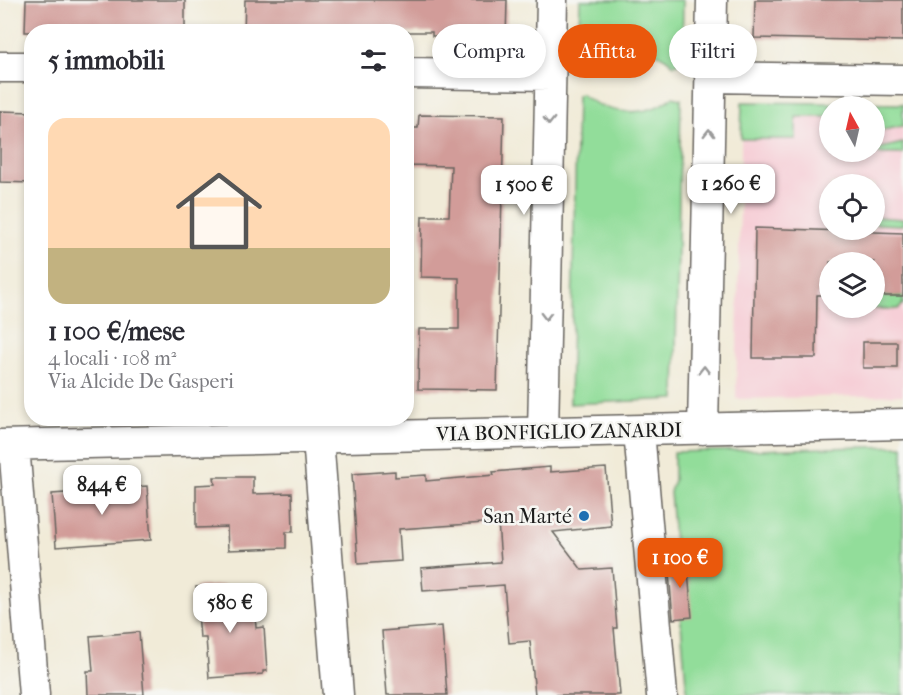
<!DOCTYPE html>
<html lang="it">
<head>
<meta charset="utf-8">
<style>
	body { margin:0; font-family:"IM FELL French Canon",serif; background:#f2f2f3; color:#2b2b33; height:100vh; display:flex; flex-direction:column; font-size:22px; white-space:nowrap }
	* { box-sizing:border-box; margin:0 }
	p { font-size:20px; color:#7c7c81 }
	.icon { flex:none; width:33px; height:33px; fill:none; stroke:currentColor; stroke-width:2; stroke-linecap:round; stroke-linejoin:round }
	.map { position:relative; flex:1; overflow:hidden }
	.panel { position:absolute; left:24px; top:24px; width:390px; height:402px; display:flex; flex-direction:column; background:#fff; border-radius:24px; box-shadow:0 3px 9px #0003 }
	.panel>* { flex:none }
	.banner { position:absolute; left:432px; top:24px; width:381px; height:54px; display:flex; gap:12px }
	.needle { width:39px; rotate:352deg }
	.tools { position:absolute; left:819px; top:96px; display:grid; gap:12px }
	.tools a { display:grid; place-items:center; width:66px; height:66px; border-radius:50%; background:#fff; box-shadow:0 3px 9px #0003; font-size:30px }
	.price { position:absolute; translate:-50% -51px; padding:0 14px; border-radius:12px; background:#fff; color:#222; font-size:20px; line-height:39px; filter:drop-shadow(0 2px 3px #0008) }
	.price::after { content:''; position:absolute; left:50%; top:36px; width:18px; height:14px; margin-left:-9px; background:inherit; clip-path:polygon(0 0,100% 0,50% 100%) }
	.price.selected { background:#ea580c; color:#fff }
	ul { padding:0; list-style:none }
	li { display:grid; align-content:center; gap:12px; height:318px; padding:0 24px }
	li span { display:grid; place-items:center; height:186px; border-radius:18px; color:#555 }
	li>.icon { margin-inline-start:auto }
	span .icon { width:108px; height:108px; fill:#fffc; stroke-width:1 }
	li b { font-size:26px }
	h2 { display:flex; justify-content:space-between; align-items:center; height:72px; padding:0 24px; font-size:26px }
	.tag { padding:0 21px; border-radius:27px; background:#fff; box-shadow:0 3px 9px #0003; font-size:21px; line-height:54px }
	.tag.selected { background:#ea580c; color:#fff }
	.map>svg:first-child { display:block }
	.built { fill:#f6cfd7; fill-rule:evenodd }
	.green { fill:#92dd9a; stroke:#577c5b; stroke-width:1.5 }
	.building { fill:#d29c99 }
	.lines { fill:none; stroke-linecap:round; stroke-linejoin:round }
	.street-casing { stroke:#67645e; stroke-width:33 }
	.street { stroke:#fff; stroke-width:30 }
	.oneway { stroke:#999 }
	.poi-dot { fill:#1f6fb2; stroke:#f6f6f2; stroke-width:2 }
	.labels { text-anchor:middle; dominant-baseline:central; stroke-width:5; stroke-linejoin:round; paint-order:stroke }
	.street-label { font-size:20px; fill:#1c1c1c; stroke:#f6f6f2 }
	.poi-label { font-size:20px; fill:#1c1c1c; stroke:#f6f6f2; text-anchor:end }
</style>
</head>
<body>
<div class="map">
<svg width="903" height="695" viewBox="0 0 903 695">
	<rect width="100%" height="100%" fill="#f6f6f2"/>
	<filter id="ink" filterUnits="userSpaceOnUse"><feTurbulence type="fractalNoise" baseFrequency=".0167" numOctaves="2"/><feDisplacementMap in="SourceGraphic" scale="12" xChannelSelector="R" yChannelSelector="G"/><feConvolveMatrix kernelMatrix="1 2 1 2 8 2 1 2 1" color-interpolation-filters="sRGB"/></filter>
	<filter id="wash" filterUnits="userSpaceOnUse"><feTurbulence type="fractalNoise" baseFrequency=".008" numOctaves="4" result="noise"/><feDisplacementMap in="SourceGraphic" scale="24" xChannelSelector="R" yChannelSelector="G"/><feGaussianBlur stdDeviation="1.35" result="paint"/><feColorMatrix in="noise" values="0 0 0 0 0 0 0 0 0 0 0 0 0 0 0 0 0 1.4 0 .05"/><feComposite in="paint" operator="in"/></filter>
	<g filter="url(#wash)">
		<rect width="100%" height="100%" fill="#f1ebd8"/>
		<!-- built -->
		<path class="built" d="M 742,102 L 903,104 L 903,395 L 736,399 ZM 830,106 L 874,106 L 874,152 L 830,152 ZM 830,184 L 874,184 L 874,230 L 830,230 ZM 830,262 L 874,262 L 874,308 L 830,308 Z"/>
		<!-- green -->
		<path class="green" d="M 580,0 L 683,0 L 682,62 L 674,65 C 647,40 610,45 582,63 L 578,62 Z
			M 581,94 C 608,115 645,119 673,97 L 681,99 L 675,399 L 570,404 L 577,95 Z
			M 742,102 L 903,104 L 903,126 L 875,132 L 874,106 L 830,106 L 829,117 L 796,117 L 796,139 L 741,139 Z
			M 903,143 L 903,154 L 880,154 L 878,152 L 881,148 Z
			M 875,217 L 903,219 L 903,225 L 875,224 Z
			M 875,296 L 903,296 L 903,304 L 898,309 L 833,308 L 874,308 Z
			M 903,446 L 903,695 L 687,695 L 670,492 L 674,480 L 674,452 Z"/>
		<g id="blocks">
			<!-- building -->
			<path class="building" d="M 26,0 L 185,0 L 185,32 L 25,32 Z
				M 245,0 L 507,0 L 506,38 L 503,38 L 503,41 L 436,39 L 436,36 L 432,36 L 432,32 L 244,32 Z
				M 755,0 L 903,0 L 903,41 L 754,38 Z
				M 0,111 L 32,112 L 32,183 L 0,182 Z
				M 419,115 L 504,116 L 497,390 L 418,389 L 419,329 L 459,329 L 459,278 L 421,277 L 422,216 L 449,216 L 451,166 L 406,165 L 406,128 L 418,128 Z
				M 755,228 L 903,233 L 903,296 L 874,296 L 874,262 L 830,262 L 830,295 L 817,295 L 816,358 L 753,358 Z
				M 863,342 L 897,342 L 897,368 L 863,368 Z
				M 550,467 L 550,472 L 606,468 L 611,526 L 553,532 L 582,570 L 612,568 L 617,628 L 614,628 L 620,695 L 535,695 L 530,641 L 509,643 L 504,585 L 423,591 L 421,568 L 501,562 L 498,522 L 399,529 L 401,561 L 358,564 L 352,474 L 395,471 L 395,477 L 426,475 L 426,481 L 494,475 L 493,472 Z
				M 214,477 L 253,477 L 253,494 L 292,493 L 293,532 L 286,532 L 286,548 L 228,550 L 227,527 L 196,528 L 196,485 L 215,484 Z
				M 120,484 L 120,488 L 147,486 L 151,540 L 56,547 L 52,494 L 79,492 L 78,487 Z
				M 687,560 L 692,617 L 673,619 L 668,561 Z
				M 225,585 L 226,600 L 250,598 L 250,601 L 254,600 L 256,628 L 264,627 L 267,671 L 263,671 L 263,674 L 209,678 L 206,638 L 200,638 L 196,587 Z
				M 442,626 L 447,695 L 387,695 L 382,631 Z
				M 139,632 L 144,695 L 88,695 L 87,671 L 93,671 L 90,636 Z"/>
		</g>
	</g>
	<g filter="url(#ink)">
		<use href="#blocks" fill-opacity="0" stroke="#67645e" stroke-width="1.5"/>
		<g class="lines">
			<defs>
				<path id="street" d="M 0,67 L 32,67
					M 406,73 L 550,75
					M 710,77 L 903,80
					M 703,429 L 712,0
					M 639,431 L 662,695
					M 543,433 L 552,0
					M 318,438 L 338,695
					M 0,445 L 903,424
					M 14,445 L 34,695"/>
			</defs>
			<!-- street casing -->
			<use href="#street" class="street-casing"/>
			<!-- street -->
			<use href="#street" class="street"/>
		</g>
		<!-- one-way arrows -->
		<defs><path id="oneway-chevron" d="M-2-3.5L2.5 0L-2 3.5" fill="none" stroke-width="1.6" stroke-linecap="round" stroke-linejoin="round" transform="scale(1.5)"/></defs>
		<g class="oneway">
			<use href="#oneway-chevron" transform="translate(549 121) rotate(91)"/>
			<use href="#oneway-chevron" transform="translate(709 133) rotate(-89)"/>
			<use href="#oneway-chevron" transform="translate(546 316) rotate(91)"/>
			<use href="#oneway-chevron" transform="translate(704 370) rotate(-89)"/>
		</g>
	</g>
	<!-- markers -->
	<circle class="poi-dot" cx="584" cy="516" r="6"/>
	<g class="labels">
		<!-- street labels -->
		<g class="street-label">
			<text transform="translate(559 432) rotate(-1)">VIA BONFIGLIO ZANARDI</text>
		</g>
		<!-- poi labels -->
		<g class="poi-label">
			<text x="572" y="516">San Marté</text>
		</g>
	</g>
</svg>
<div class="tools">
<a><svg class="needle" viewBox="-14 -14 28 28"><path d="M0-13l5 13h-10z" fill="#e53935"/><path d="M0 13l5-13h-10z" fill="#7c7c81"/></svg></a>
<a><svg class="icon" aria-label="locate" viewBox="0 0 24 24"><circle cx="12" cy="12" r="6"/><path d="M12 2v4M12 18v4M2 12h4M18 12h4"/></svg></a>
<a><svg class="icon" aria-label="layers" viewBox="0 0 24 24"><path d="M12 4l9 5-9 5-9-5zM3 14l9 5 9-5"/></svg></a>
</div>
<b class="price" style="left:731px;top:215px">1 260 €</b>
<b class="price" style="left:524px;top:216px">1 500 €</b>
<b class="price" style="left:102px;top:516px">844 €</b>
<b class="price selected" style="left:680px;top:589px">1 100 €</b>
<b class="price" style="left:230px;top:634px">580 €</b>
<div class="banner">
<a class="tag">Compra</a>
<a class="tag selected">Affitta</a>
<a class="tag">Filtri</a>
</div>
<section class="panel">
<h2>5 immobili<svg class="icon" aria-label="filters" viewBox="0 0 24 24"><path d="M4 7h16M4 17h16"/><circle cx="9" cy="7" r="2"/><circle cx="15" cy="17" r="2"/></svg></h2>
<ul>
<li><span style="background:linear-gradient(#ffd9b3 70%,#c2b280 0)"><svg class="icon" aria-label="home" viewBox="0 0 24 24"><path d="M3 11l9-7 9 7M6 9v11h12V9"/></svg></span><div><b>1 100 €/mese</b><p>4 locali · 108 m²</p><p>Via Alcide De Gasperi</p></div></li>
</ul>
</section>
</div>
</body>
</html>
